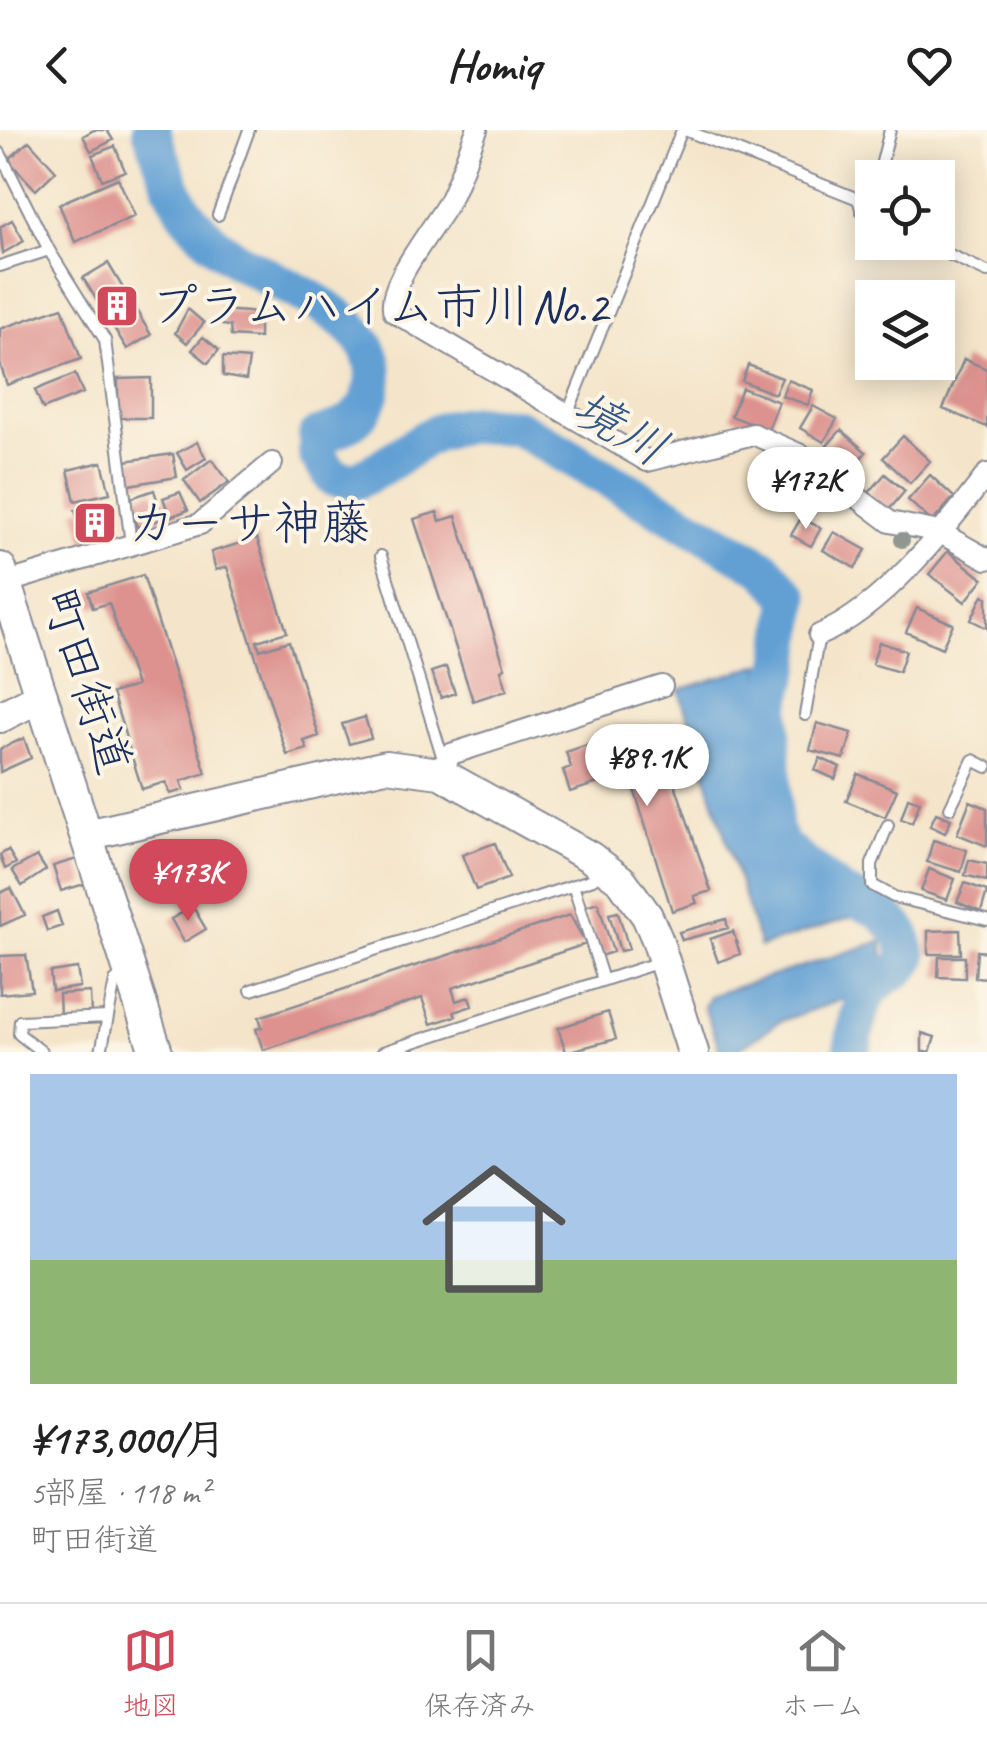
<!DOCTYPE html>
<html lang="ja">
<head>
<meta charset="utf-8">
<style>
	body { margin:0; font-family:Caveat,"Klee One",sans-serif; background:#f2f2f2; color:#222; height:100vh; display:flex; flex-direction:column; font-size:38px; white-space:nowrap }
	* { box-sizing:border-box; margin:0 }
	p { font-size:32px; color:#767676 }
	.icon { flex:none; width:55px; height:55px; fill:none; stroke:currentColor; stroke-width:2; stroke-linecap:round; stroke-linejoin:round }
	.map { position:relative; height:922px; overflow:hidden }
	.panel { display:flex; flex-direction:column; background:#fff; flex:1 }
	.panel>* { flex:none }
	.controls { position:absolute; left:855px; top:30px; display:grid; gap:20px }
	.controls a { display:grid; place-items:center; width:100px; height:100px; border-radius:0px; background:#fff; box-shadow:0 5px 25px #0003; font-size:50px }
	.price { position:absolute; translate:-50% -85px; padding:0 22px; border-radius:35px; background:#fff; color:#222; font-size:32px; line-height:65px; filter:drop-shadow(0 2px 5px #0008) }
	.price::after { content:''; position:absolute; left:50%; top:60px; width:30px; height:22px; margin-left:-15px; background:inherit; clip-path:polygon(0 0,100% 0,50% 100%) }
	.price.selected { background:#d1495b; color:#fff }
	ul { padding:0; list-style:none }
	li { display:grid; align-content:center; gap:20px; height:530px; padding:0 30px }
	li span { display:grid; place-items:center; height:310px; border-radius:0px; color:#555 }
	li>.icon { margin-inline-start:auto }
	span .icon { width:180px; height:180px; fill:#fffc; stroke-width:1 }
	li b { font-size:42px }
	header { display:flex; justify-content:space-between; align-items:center; height:130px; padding:0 30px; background:#fff; font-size:45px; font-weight:600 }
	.menu { display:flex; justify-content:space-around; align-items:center; height:140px; border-top:2px solid #e0e0e0; background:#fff; font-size:28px; color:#767676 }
	.menu a { display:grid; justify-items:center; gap:5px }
	.menu .selected { color:#d1495b }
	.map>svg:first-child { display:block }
	.water { fill:#62a0d4; stroke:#3e6899; stroke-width:2.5 }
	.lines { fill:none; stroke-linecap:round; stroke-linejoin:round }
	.river { stroke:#62a0d4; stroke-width:38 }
	.building { fill:#dd928f }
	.lane-casing { stroke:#888a94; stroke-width:14 }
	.street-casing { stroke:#888a94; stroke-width:24 }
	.secondary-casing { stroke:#888a94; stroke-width:34 }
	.primary-casing { stroke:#888a94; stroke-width:36 }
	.lane { stroke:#fff; stroke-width:10 }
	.street { stroke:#fff; stroke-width:20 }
	.secondary { stroke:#fff; stroke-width:30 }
	.primary { stroke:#fff; stroke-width:32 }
	.tree { fill:#909792 }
	.labels { text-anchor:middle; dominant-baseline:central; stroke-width:8; stroke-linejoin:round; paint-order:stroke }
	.poi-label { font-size:48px; fill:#1b2f5e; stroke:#fcf5e5; text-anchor:start }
	.street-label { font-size:48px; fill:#1b2f5e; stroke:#fcf5e5 }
	.water-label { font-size:50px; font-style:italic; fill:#345787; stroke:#fcf5e5 }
</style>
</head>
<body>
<header><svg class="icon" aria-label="back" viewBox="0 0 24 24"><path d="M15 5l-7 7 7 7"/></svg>Homiq<svg class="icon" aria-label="heart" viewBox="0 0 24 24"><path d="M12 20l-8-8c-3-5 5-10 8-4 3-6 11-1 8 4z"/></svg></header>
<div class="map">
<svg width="987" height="922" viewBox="0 0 987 922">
	<rect width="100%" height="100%" fill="#fcf5e5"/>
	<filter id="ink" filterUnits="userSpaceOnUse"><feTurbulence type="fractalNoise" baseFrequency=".01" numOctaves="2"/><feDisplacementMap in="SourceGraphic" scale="20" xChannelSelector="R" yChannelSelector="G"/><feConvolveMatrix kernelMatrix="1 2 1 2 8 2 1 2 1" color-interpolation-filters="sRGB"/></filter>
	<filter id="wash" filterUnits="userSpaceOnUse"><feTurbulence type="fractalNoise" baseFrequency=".0048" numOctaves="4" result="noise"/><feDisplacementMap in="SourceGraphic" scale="40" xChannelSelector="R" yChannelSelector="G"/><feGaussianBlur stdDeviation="2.25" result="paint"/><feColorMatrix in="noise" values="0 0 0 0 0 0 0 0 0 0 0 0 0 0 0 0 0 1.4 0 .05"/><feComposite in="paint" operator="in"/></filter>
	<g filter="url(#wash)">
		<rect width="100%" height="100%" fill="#f4e5ca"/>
		<!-- water -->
		<path class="water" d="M 761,534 L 755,698 C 768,740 812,756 847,778 L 850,788 L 760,817 L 679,560 Z
			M 882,811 L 884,829 L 871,838 L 855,865 L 781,891 L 734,922 L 721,922 L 704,877 L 709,866 Z"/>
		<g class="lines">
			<!-- river -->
			<path class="river" d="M 151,0 C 163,30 174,74 198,97 C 210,109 224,123 239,131 C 285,159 389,190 372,260 C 365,289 343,299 317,306 L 317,324 L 333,348 L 356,351 C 428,316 426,285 517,297 L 766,439 L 791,468 L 783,534 L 772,574 L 773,699 L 783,718 L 842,764 L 880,780 L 902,804 L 908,828 C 902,841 895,840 884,848 C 859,865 856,894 852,922"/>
		</g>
		<g id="blocks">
			<!-- building -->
			<path class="building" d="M 94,0 L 107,0 L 113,10 L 91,21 L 83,6 Z
				M 29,11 L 56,41 L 36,60 L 8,30 Z
				M 115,16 L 125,41 L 102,50 L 92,25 Z
				M 118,48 L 135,86 L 75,112 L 59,74 Z
				M 12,90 L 24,111 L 3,123 L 0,97 Z
				M 108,133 L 151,205 L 127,219 L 83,148 Z
				M 62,177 L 81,229 L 7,255 L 0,234 L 0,199 Z
				M 188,179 L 204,193 L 187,213 L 175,203 Z
				M 222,180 L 259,183 L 259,208 L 231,206 L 230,196 L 222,195 Z
				M 203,207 L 219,220 L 208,233 L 192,220 Z
				M 223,227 L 249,229 L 246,250 L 223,246 Z
				M 964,229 L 987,239 L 987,297 L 943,279 Z
				M 748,235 L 782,248 L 775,264 L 742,251 Z
				M 75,244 L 83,263 L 43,279 L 35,260 Z
				M 151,248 L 151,288 L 118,288 L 118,249 Z
				M 788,250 L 813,260 L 808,275 L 782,266 Z
				M 742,258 L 779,272 L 768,300 L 731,286 Z
				M 813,276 L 837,289 L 824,312 L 800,298 Z
				M 841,300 L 866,322 L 851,339 L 826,317 Z
				M 903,306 L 930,331 L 910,353 L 883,328 Z
				M 197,312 L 206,328 L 187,340 L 177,323 Z
				M 173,324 L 177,347 L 129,355 L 125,331 Z
				M 212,329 L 229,352 L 200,373 L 184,350 Z
				M 102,332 L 110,363 L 75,371 L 68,340 Z
				M 777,336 L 804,350 L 793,373 L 766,359 Z
				M 885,344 L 905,361 L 888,381 L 868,364 Z
				M 930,345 L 954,367 L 932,392 L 908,370 Z
				M 154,360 L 163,389 L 137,397 L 128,369 Z
				M 180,362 L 188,380 L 170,387 L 163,368 Z
				M 104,372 L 114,405 L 85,413 L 75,380 Z
				M 437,382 L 440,391 L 456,386 L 505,538 L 501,540 L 507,560 L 473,571 L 414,389 Z
				M 801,388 L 821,398 L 811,416 L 791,405 Z
				M 834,402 L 866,420 L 855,438 L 823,420 Z
				M 257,408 L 287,502 L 257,511 L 260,520 L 289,511 L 319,606 L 304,611 L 307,619 L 287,625 L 227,437 L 216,440 L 211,422 Z
				M 948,421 L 983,449 L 965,472 L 929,444 Z
				M 143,445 L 206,643 L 181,651 L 184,660 L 170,664 L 166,652 L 142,659 L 112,563 L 136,556 L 109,473 L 93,478 L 88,462 Z
				M 983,465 L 987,467 L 987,498 L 971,490 Z
				M 917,478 L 953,494 L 942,518 L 906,502 Z
				M 879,512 L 906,521 L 899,542 L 872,534 Z
				M 446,537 L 455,563 L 441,568 L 431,542 Z
				M 365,587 L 371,608 L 349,614 L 342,594 Z
				M 817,593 L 852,603 L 844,629 L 810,620 Z
				M 643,596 L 655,631 L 634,638 L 637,646 L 652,641 L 655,651 L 672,645 L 711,761 L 694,766 L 697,773 L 672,781 L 629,643 L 570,662 L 563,640 L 571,637 L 566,622 Z
				M 24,608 L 31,628 L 0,642 L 0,619 Z
				M 820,628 L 840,637 L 835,649 L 815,640 Z
				M 858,644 L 897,660 L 885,687 L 846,671 Z
				M 908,668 L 920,672 L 912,693 L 901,689 Z
				M 970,671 L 987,678 L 987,716 L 957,704 Z
				M 936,683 L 951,689 L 945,703 L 930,696 Z
				M 933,710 L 967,720 L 961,742 L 927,732 Z
				M 495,713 L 509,748 L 476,760 L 462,725 Z
				M 8,720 L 16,733 L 5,739 L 0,725 Z
				M 37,726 L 46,740 L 22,756 L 12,740 Z
				M 77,729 L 85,754 L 61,761 L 53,736 Z
				M 163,729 L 180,756 L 160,769 L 143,741 Z
				M 969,730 L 987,734 L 987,751 L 965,745 Z
				M 929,739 L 955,749 L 947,770 L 921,761 Z
				M 965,753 L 987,761 L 981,782 L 957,772 Z
				M 11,758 L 25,785 L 0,796 L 0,763 Z
				M 598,772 L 613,822 L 600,826 L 585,776 Z
				M 193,777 L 206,799 L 184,812 L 171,789 Z
				M 57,781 L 62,796 L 47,801 L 42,787 Z
				M 618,782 L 629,819 L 620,821 L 609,784 Z
				M 570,785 L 586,814 L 452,858 L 456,871 L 469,867 L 472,876 L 454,882 L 456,886 L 431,894 L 422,868 L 263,920 L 256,899 L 262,897 L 259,887 Z
				M 726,789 L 728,798 L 682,810 L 679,802 Z
				M 960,800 L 961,824 L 928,824 L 928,801 Z
				M 733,801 L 740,824 L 718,832 L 710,809 Z
				M 977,821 L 987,822 L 987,848 L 975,847 Z
				M 26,825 L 32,861 L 0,864 L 0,826 Z
				M 939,827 L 965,827 L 965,848 L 938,847 Z
				M 77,838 L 80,857 L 52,861 L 50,842 Z
				M 90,862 L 91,883 L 60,885 L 59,864 Z
				M 608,882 L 616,909 L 566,922 L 558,898 Z
				M 922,903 L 935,907 L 930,922 L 922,922 Z"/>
		</g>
	</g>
	<g filter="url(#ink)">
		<use href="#blocks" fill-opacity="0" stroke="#888a94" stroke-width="2.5"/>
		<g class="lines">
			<defs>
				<path id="lane" d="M 685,0 L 858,69 L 872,60
					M 0,23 L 49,120 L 105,210 L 131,414
					M 878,48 L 890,0
					M 858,69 L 862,82 L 872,90
					M 218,85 L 249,0
					M 922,112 L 987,142
					M 0,136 L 49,120
					M 567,285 L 682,0
					M 381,426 L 444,632
					M 805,585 L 819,505
					M 950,678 L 973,630 L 987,637
					M 888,695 L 872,734 L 872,755 L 894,767 L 987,790
					M 573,755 L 603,850
					M 251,860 L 593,749
					M 42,922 L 19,904 L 20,891 L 107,887
					M 101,922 L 115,851 L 123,844
					M 383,922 L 663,831"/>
				<path id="street" d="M 477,0 C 467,24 460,50 448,73 C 435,97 384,157 394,182 L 647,331 L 753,304 L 803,326 L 890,392 L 939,402 L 987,429
					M 5,453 L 200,394 L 272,333
					M 819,505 C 882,479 946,398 987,344
					M 440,643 L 451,624 L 662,556"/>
				<path id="secondary" d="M 0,587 L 42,566
					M 87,705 L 386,636 L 440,643 L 590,727 L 622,751 L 647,786 L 657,809 L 693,922"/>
				<path id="primary" d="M 0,439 L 156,922"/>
			</defs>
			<!-- lane casing -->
			<use href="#lane" class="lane-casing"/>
			<!-- street casing -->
			<use href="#street" class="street-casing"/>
			<!-- secondary casing -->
			<use href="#secondary" class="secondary-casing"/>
			<!-- primary casing -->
			<use href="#primary" class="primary-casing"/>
			<!-- lane -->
			<use href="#lane" class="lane"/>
			<!-- street -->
			<use href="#street" class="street"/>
			<!-- secondary -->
			<use href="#secondary" class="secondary"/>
			<!-- primary -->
			<use href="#primary" class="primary"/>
		</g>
		<!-- trees -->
		<circle class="tree" cx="902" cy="410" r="8"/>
	</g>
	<!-- icons -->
	<defs>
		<symbol id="building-square" viewBox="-11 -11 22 22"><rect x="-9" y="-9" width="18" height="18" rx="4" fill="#d1495b" stroke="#fcf5e5"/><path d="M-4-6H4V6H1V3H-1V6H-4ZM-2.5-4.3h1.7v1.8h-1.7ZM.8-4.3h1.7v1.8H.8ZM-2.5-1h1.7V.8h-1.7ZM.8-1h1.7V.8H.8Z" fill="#fff"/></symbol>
	</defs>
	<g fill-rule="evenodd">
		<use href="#building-square" x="92" y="151" width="50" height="50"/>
		<use href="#building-square" x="70" y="368" width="50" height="50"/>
	</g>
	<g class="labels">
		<!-- poi labels -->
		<g class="poi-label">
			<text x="150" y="176">プラムハイム市川No.2</text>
			<text x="128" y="393">カーサ神藤</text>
		</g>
		<!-- street labels -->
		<g class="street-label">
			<text transform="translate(87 551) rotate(72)">町田街道</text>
		</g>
		<!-- water labels -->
		<g class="water-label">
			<text transform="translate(620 298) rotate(30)">境川</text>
		</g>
	</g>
</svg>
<div class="controls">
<a><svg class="icon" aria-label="locate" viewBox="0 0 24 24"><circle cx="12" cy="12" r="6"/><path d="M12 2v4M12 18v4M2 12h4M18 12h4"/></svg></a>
<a><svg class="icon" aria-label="layers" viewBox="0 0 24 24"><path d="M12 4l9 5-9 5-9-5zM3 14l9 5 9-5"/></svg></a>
</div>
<b class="price" style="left:806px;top:402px">¥172K</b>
<b class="price" style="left:647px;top:679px">¥89.1K</b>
<b class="price selected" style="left:188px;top:794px">¥173K</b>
</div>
<section class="panel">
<ul>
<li><span style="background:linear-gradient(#a9c7e8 60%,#8fb573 0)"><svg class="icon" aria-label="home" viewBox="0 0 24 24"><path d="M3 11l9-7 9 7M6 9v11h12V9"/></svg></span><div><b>¥173,000/月</b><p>5部屋 · 118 m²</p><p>町田街道</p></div></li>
</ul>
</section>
<nav class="menu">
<a class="selected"><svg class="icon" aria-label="map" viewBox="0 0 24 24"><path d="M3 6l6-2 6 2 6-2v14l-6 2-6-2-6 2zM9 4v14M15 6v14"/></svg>地図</a>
<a><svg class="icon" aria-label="saved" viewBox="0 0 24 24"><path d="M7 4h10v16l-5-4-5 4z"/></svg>保存済み</a>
<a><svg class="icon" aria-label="home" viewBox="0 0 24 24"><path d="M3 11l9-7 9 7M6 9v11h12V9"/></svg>ホーム</a>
</nav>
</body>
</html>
